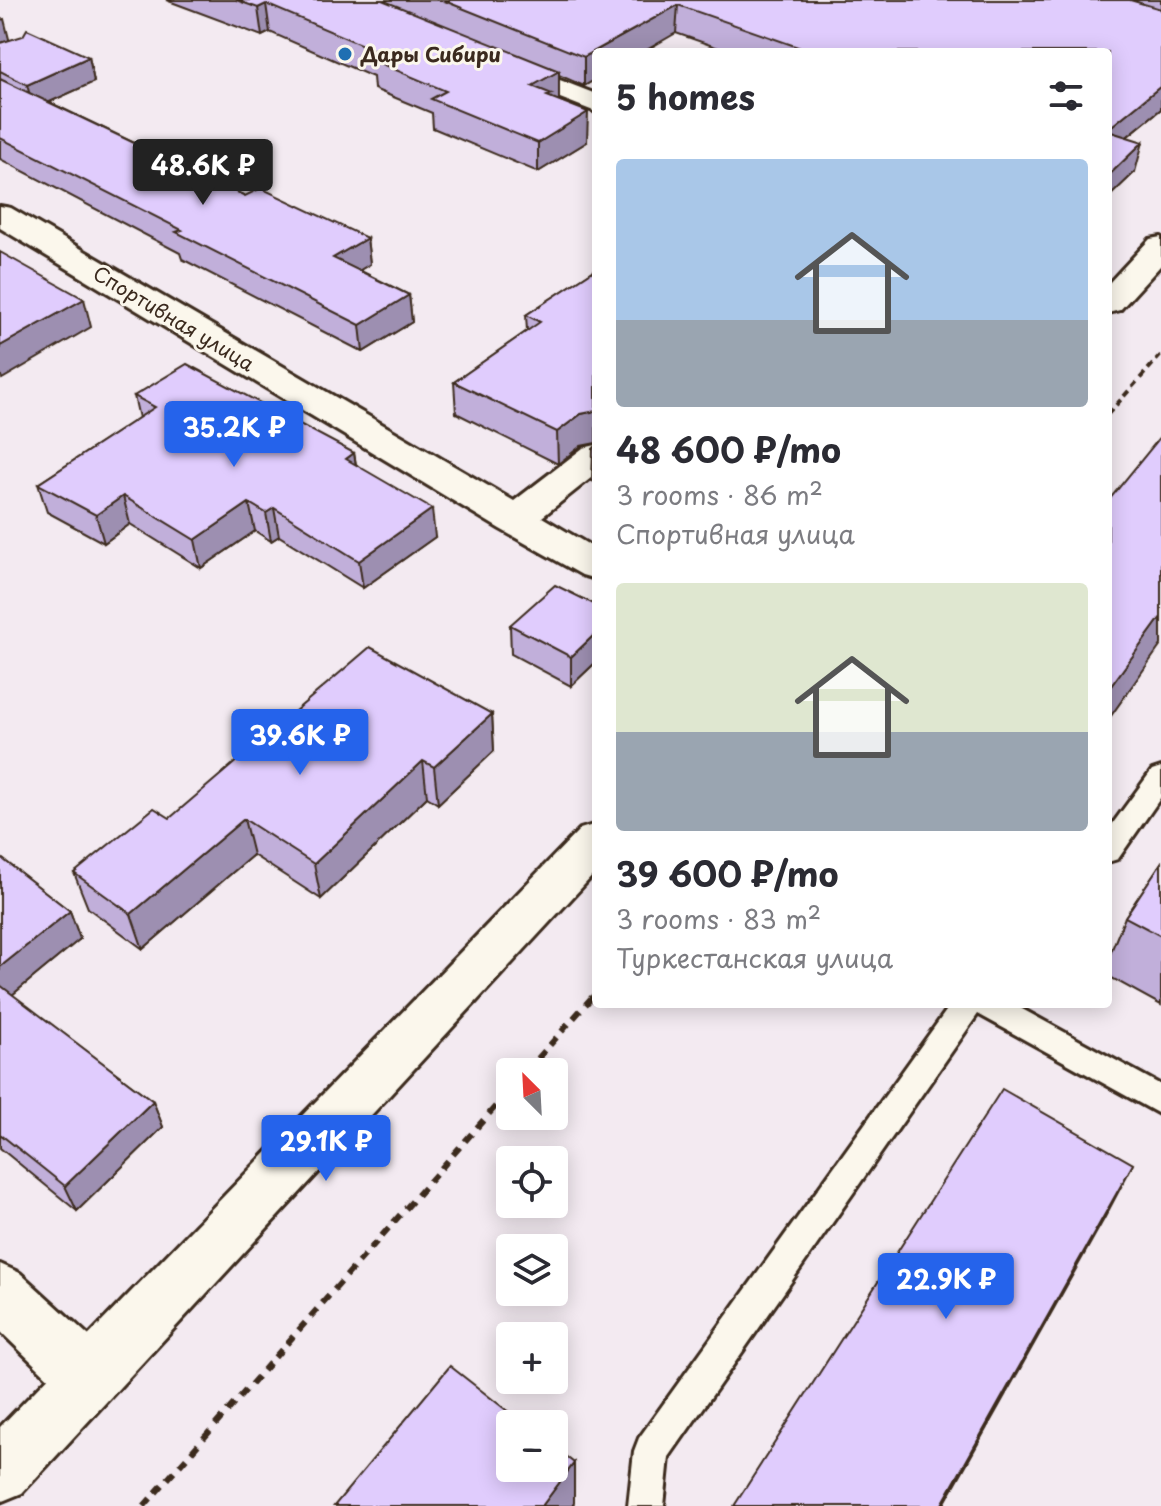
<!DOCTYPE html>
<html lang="en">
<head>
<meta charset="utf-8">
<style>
	body { margin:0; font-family:"Playpen Sans",sans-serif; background:#f7f7f7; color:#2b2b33; height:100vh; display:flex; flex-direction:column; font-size:30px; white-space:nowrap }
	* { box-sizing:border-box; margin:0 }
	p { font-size:26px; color:#7c7c81 }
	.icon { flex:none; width:44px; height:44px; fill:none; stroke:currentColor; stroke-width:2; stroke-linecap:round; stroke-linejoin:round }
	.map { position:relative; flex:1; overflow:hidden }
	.panel { position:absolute; left:592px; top:48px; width:520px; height:960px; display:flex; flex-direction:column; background:#fff; border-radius:8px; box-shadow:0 4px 20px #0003 }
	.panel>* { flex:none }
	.needle { width:52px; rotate:336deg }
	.controls { position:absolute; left:496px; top:1058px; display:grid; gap:16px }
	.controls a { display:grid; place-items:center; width:72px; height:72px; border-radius:8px; background:#fff; box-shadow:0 4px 20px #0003; font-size:40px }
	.price { position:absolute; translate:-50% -68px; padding:0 18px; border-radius:8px; background:#2563eb; color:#fff; font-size:26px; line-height:52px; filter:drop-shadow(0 2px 4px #0008) }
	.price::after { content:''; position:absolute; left:50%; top:48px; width:24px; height:18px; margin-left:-12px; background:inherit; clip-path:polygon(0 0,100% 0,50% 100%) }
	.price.selected { background:#222; color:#fff }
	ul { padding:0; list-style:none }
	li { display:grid; align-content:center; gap:16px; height:424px; padding:0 24px }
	li span { display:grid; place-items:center; height:248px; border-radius:8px; color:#555 }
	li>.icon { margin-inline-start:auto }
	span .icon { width:144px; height:144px; fill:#fffc; stroke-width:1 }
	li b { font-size:34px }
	h2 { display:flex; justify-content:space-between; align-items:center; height:96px; padding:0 24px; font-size:34px }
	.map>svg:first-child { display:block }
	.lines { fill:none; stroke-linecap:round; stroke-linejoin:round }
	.service-casing { stroke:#3b2a1e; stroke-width:6 }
	.minor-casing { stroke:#3b2a1e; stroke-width:6 }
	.tertiary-casing { stroke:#3b2a1e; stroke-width:6 }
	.secondary-casing { stroke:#3b2a1e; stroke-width:6 }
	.path-far2 { stroke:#3b2a1e; stroke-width:4; stroke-dasharray:7 5; stroke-linecap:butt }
	.path-far1 { stroke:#3b2a1e; stroke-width:5; stroke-dasharray:8 6; stroke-linecap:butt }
	.path { stroke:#3b2a1e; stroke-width:6; stroke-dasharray:10 8; stroke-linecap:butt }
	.service { fill:#fbf7ec; fill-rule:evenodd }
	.minor { fill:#fbf7ec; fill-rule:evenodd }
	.tertiary { fill:#fbf7ec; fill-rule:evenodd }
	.secondary { fill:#fbf7ec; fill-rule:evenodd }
	.wall { fill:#c1afda; stroke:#3b2a1e; stroke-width:2 }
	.shaded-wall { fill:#9d8fb1; stroke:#3b2a1e; stroke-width:2 }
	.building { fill:#e0ccfd; stroke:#3b2a1e; stroke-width:2 }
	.poi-dot { fill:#1f6fb2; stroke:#fbf7ec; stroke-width:3 }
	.labels { text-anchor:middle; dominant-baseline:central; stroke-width:6; stroke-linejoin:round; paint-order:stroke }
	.far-poi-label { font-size:20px; font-weight:bold; fill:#3b2a1e; stroke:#fbf7ec; text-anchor:start }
	.far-street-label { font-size:20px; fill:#3b2a1e; stroke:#fbf7ec }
</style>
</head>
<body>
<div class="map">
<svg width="1161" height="1506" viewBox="0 0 1161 1506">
	<rect width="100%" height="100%" fill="#f3eaf1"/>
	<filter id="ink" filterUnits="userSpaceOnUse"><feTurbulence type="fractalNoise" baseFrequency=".0125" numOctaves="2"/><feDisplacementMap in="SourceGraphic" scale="16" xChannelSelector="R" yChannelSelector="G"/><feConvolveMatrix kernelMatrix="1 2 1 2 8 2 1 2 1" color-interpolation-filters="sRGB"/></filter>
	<g filter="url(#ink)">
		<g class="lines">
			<defs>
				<path id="service" d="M 1161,767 L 1161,797 L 1118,859 L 1108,862 L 1108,830 L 1152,770 Z
					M 951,1004 L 1013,1004 L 1161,1085 L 1161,1115 L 978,1014 L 669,1457 L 664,1506 L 628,1506 L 634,1451 L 639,1438 Z"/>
				<path id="minor" d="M 0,206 L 11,208 L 514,501 L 583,448 L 596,445 L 596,474 L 542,517 L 596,549 L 596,579 L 582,575 L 500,529 L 0,228 Z
					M 0,1264 L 20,1273 L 110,1355 L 119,1376 L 110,1397 L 89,1406 L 68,1397 L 0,1331 Z"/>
				<path id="tertiary" d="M 503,58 L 596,94 L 596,112 L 493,72 L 489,66 L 493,60 Z"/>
				<path id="secondary" d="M 1161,237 L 1161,265 L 1120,310 L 1108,313 L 1108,284 L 1150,239 Z
					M 596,824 L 596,872 L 22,1493 L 0,1502 L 0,1427 L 580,829 Z"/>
			</defs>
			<!-- service casing -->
			<use href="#service" class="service-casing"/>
			<!-- minor casing -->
			<use href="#minor" class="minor-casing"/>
			<!-- tertiary casing -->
			<use href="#tertiary" class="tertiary-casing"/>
			<!-- secondary casing -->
			<use href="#secondary" class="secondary-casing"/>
			<!-- path-far2 -->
			<path class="path-far2" d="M 1108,414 L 1161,355"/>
			<!-- path-far1 -->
			<path class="path-far1" d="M 592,997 L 596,993"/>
			<!-- path -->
			<path class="path" d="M 526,1072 L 594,995
				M 144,1506 L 510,1090"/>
			<!-- service -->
			<use href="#service" class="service"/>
			<!-- minor -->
			<use href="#minor" class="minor"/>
			<!-- tertiary -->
			<use href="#tertiary" class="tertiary"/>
			<!-- secondary -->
			<use href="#secondary" class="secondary"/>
		</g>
		<!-- wall -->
		<path class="wall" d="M 166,0 L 1161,0 L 1161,109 L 1127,137 L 1135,172 L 1108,198 L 1108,52 L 730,52 L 676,33 L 596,52 L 596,79 L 584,86 L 559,75 L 559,100 L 558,101 L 587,142 L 538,172 L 433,128 L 432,113 L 374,89 L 373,77 L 270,32 L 262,36 Z
			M 0,17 L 9,40 L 89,57 L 94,82 L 49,102 L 245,196 L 367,238 L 370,264 L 359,270 L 409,295 L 412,322 L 363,352 L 182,259 L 180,253 L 0,159 Z
			M 596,269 L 596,443 L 581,446 L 558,464 L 456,413 L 454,382 L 527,331 L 526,315 Z
			M 134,396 L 354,453 L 356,464 L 435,537 L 363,588 L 279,536 L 271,541 L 255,531 L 201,568 L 130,524 L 104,543 L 47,512 L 38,484 L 139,418 Z
			M 596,446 L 596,489 L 595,482 L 592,481 L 593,449 Z
			M 596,605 L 596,662 L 571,686 L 511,654 L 510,625 Z
			M 492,714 L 494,751 L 438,804 L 427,797 L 321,899 L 253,855 L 143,949 L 88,908 L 74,873 L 170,818 Z
			M 0,857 L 70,911 L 80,939 L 12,995 L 153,1101 L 163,1127 L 77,1211 L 0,1148 Z
			M 1161,863 L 1161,1005 L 1108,976 L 1108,959 L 1125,917 Z"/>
		<!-- shaded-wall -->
		<path class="shaded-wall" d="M 266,4 L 270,32 L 262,36 L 258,8 Z
			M 678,5 L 676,33 L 643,52 L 596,52 L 596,79 L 584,86 L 584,57 Z
			M 4,19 L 10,43 L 0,46 L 0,20 Z
			M 89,57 L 94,82 L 34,109 L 27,85 Z
			M 559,71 L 559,100 L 552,104 L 532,86 Z
			M 1161,86 L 1161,109 L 1108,152 L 1108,129 Z
			M 588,112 L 587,142 L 538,172 L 538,143 Z
			M 1143,142 L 1135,172 L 1108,198 L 1108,176 Z
			M 367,238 L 370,264 L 337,284 L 333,258 Z
			M 409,295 L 412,322 L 363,352 L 360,325 Z
			M 84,299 L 91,327 L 2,379 L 0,373 L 0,346 Z
			M 596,411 L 596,443 L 581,446 L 558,464 L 557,432 L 581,414 Z
			M 354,453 L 358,481 L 346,459 Z
			M 123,496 L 130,524 L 104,543 L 96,515 Z
			M 249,503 L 255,531 L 201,568 L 195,540 Z
			M 274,508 L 279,536 L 271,541 L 266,513 Z
			M 432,509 L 435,537 L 363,588 L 359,561 Z
			M 1161,617 L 1161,645 L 1108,720 L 1108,690 Z
			M 596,633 L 596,662 L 571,686 L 571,657 Z
			M 492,714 L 494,751 L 438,804 L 434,767 Z
			M 423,761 L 427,797 L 321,899 L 314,864 Z
			M 244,819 L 253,855 L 143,949 L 131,914 Z
			M 70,911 L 80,939 L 1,1004 L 0,1001 L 0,967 Z
			M 153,1101 L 163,1127 L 77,1211 L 65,1186 Z
			M 1133,1164 L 1104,1219 L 943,1506 L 941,1506 Z
			M 574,1463 L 574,1503 L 572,1506 L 542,1506 Z"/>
		<!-- building -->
		<path class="building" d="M 236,0 L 382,0 L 559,71 L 532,86 L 552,94 L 547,96 L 588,112 L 538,143 L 431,99 L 446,91 L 372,60 L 384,54 L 266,4 L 258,8 Z
			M 442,0 L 1130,0 L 1161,9 L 1161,86 L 1108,129 L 1108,52 L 790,52 L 798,47 L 678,5 L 584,57 Z
			M 27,29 L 89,57 L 27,85 L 0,71 L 0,43 L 23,36 Z
			M 0,79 L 245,196 L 261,188 L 367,238 L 333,258 L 409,295 L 360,325 L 176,232 L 182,230 L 0,138 Z
			M 1108,131 L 1143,142 L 1108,176 Z
			M 0,252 L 84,299 L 0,346 Z
			M 596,269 L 596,411 L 581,414 L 557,432 L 454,382 L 540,322 L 526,315 Z
			M 187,364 L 354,453 L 346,459 L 432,509 L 359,561 L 274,508 L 266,513 L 249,503 L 195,540 L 123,496 L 96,515 L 38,484 L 155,407 L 134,396 Z
			M 1161,436 L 1161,617 L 1108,690 L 1108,501 Z
			M 555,585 L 596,605 L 596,633 L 571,657 L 510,625 Z
			M 370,647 L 492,714 L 434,767 L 423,761 L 314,864 L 244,819 L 131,914 L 74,873 L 154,808 L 170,818 Z
			M 0,857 L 70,911 L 0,967 Z
			M 1161,863 L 1161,936 L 1125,917 Z
			M 0,985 L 153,1101 L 65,1186 L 0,1134 Z
			M 1002,1089 L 1133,1164 L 941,1506 L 734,1506 Z
			M 450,1366 L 524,1424 L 510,1424 L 510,1468 L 554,1468 L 554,1447 L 574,1463 L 542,1506 L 334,1506 Z"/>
	</g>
	<!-- markers -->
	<circle class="poi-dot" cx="345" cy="54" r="8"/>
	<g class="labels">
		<!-- far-poi labels -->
		<g class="far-poi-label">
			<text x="361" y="54">Дары Сибири</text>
		</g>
		<!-- far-street labels -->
		<g class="far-street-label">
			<text transform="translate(174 318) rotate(31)">Спортивная улица</text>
		</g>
	</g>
</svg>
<div class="controls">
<a><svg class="needle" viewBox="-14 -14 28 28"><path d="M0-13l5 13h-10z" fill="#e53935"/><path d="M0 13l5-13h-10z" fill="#7c7c81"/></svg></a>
<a><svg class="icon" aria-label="locate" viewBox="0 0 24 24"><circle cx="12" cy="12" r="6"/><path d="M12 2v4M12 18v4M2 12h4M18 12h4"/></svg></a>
<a><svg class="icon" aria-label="layers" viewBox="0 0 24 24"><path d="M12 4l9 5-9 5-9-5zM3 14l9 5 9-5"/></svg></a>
<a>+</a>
<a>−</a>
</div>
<b class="price selected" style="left:203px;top:207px">48.6K ₽</b>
<b class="price" style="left:234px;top:469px">35.2K ₽</b>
<b class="price" style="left:300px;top:777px">39.6K ₽</b>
<b class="price" style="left:326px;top:1183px">29.1K ₽</b>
<b class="price" style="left:946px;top:1321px">22.9K ₽</b>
<section class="panel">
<h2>5 homes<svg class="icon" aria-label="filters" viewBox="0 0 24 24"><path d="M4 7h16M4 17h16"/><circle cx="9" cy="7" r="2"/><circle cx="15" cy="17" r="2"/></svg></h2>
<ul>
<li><span style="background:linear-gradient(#a9c7e8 65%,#9aa5b1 0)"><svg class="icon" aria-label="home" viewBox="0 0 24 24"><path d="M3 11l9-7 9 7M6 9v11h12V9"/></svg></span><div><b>48 600 ₽/mo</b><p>3 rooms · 86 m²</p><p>Спортивная улица</p></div></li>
<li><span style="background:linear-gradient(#dfe7d0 60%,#9aa5b1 0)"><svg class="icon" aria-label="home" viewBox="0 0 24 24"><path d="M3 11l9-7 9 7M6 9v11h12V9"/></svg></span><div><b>39 600 ₽/mo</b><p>3 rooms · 83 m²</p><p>Туркестанская улица</p></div></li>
</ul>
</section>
</div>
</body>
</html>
